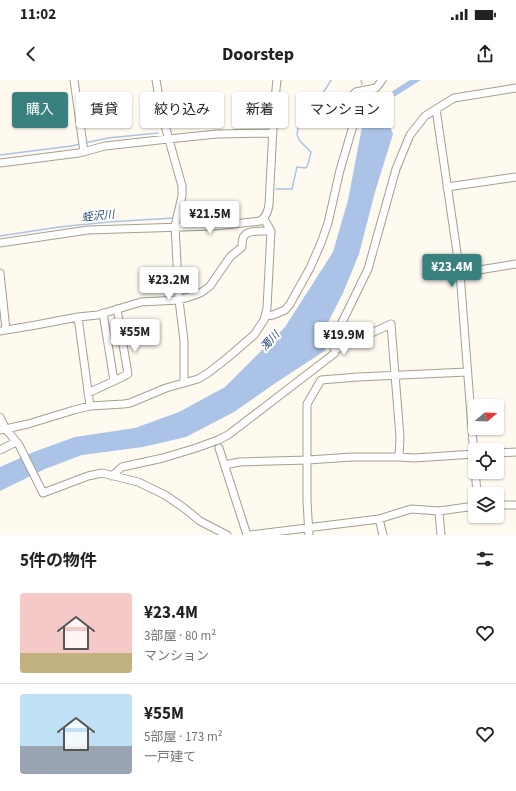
<!DOCTYPE html>
<html lang="ja">
<head>
<meta charset="utf-8">
<style>
	body { margin:0; font-family:"Source Sans 3","Noto Sans JP",sans-serif; background:#f2f2f2; color:#222; height:100vh; display:flex; flex-direction:column; font-size:15px; white-space:nowrap }
	* { box-sizing:border-box; margin:0 }
	p { font-size:13px; color:#767676 }
	.icon { flex:none; width:22px; height:22px; fill:none; stroke:currentColor; stroke-width:2; stroke-linecap:round; stroke-linejoin:round }
	.map { position:relative; height:455px; overflow:hidden }
	.details { display:flex; flex-direction:column; background:#fff; flex:1 }
	.details>* { flex:none }
	.banner { position:absolute; left:12px; top:12px; width:492px; height:36px; display:flex; gap:8px }
	.needle { width:26px; rotate:71deg }
	.fabs { position:absolute; left:468px; top:319px; display:grid; gap:8px }
	.fabs a { display:grid; place-items:center; width:36px; height:36px; border-radius:4px; background:#fff; box-shadow:0 1px 3px #0004; font-size:20px }
	.price { position:absolute; translate:-50% -34px; padding:0 9px; border-radius:4px; background:#fff; color:#222; font-size:13px; line-height:26px; filter:drop-shadow(0 1px 2px #0008) }
	.price::after { content:''; position:absolute; left:50%; top:24px; width:12px; height:9px; margin-left:-6px; background:inherit; clip-path:polygon(0 0,100% 0,50% 100%) }
	.price.on { background:#39817f; color:#fff }
	ul { padding:0; list-style:none }
	li { display:flex; align-items:center; gap:12px; height:100px; padding:0 20px }
	li+li { border-top:1px solid #e0e0e0 }
	li span { display:grid; place-items:center; flex:none; width:112px; height:80px; border-radius:4px; color:#555 }
	li>.icon { margin-inline-start:auto }
	span .icon { width:48px; height:48px; fill:#fffc; stroke-width:1 }
	li b { font-size:17px }
	h2 { display:flex; justify-content:space-between; align-items:center; height:48px; padding:0 20px; font-size:17px }
	.chip { padding:0 14px; border-radius:4px; background:#fff; box-shadow:0 1px 3px #0004; font-size:14px; line-height:36px }
	.chip.on { background:#39817f; color:#fff }
	.status { display:flex; justify-content:space-between; align-items:center; height:28px; padding:0 20px; background:#fff; direction:ltr }
	.status svg { height:11px; fill:currentColor }
	header { display:flex; justify-content:space-between; align-items:center; height:52px; padding:0 20px; background:#fff; font-size:18px; font-weight:700 }
	.map>svg:first-child { display:block }
	.water { fill:#abc3e6 }
	.lines { fill:none; stroke-linecap:round; stroke-linejoin:round }
	.stream { stroke:#abc3e6; stroke-width:1.5 }
	.minor-casing { stroke:#a69f90; stroke-width:9 }
	.minor { stroke:#fff; stroke-width:7 }
	.labels { text-anchor:middle; dominant-baseline:central; stroke-width:4; stroke-linejoin:round; paint-order:stroke }
	.water-label { font-size:11px; font-style:italic; fill:#2a4b79; stroke:#fff }
</style>
</head>
<body>
<div class="status"><b>11:02</b><svg viewBox="0 0 49 12"><path d="M0 12V9h3v3zM5 12V6h3v6zM10 12V3h3v9zM15 12V0h3v12zM26 1h20v11H26zM47 4h2v5h-2z"/></svg></div>
<header><svg class="icon" aria-label="back" viewBox="0 0 24 24"><path d="M15 5l-7 7 7 7"/></svg>Doorstep<svg class="icon" aria-label="share" viewBox="0 0 24 24"><path d="M12 15V3M7 8l5-5 5 5M5 13v7h14v-7"/></svg></header>
<div class="map">
<svg width="516" height="455" viewBox="0 0 516 455">
	<rect width="100%" height="100%" fill="#fefaf0"/>
	<!-- water -->
	<path class="water" d="M 410,0 L 421,0 L 389,20 L 385,24 L 383,29 L 393,54 L 375,112 L 359,174 L 343,213 L 320,258 L 326,270 L 277,302 L 234,332 L 186,357 L 143,367 L 82,375 L 45,389 L 0,411 L 0,387 L 36,371 L 75,357 L 135,348 L 179,332 L 225,307 L 285,247 L 333,172 L 348,120 L 362,47 L 365,21 L 378,18 L 381,24 L 388,14 Z"/>
	<g class="lines">
		<!-- stream -->
		<path class="stream" d="M 361,0 L 362,4
			M 362,17 L 364,27
			M 85,63 L 108,58 L 158,53
			M 0,75 L 71,66 L 81,64
			M 276,109 L 292,109 L 297,87 L 306,88 L 308,84 L 311,72 L 300,61 L 297,55 L 298,48 L 315,20 L 325,10 L 331,0
			M 180,138 L 198,139
			M 0,156 L 59,147 L 108,142 L 174,138"/>
		<defs>
			<path id="minor" d="M 74,0 L 84,72
				M 156,0 L 162,35 L 182,106 L 182,116 L 175,146 L 179,220 L 184,261 L 184,303
				M 436,29 L 460,193 L 477,414
				M 0,83 L 79,73 L 105,66 L 168,59 L 217,54 L 273,53
				M 447,107 L 516,97
				M 0,163 L 88,150 L 215,146 L 260,141 C 266,137 268,132 269,125 L 274,28 L 277,0
				M 0,193 L 6,250
				M 460,193 L 516,184
				M 265,236 L 273,235 L 285,230 L 290,224 L 310,188 L 321,163 L 328,143 L 340,90 L 353,46 L 353,15 L 356,12 L 376,8 L 382,0
				M 78,237 L 90,326
				M 0,251 L 36,245 L 78,237 L 98,235 L 141,222 L 179,220 L 195,215 L 202,212 L 210,206 L 230,177 L 242,167 C 242,162 242,157 246,154 C 250,150 265,151 271,151
				M 335,270 L 391,244 L 400,357 L 399,377
				M 114,301 L 128,294 L 117,229
				M 88,313 L 114,301 L 103,233
				M 0,337 L 5,348 L 19,365 L 43,413 L 88,396 L 102,393 L 138,402 L 165,415 L 184,428 L 200,441 L 227,455
				M 0,350 L 28,344 L 74,330 L 90,326 L 124,324 L 130,323 L 166,308 L 198,299 L 208,293 L 226,279 L 254,255 L 264,240 L 267,228 L 271,151 L 264,139
				M 219,368 L 247,455
				M 0,370 L 16,362
				M 497,373 L 516,372
				M 225,385 L 239,382 L 308,380 L 352,377 L 399,377 L 414,378 L 475,374
				M 112,396 L 122,387 L 163,378 L 196,368 L 218,360 L 228,355 L 335,273 L 335,270 L 332,263 L 368,189 L 396,89 L 410,55 L 425,36 L 454,18 L 516,8
				M 497,425 L 516,425
				M 439,431 L 441,455
				M 379,439 L 383,455
				M 250,455 L 379,439 L 411,429 L 439,431 L 475,426
				M 309,455 L 307,421 L 307,324 L 321,300 L 358,297 L 467,292"/>
		</defs>
		<!-- minor casing -->
		<use href="#minor" class="minor-casing"/>
		<!-- minor -->
		<use href="#minor" class="minor"/>
	</g>
	<g class="labels">
		<!-- water labels -->
		<g class="water-label">
			<text transform="translate(98 136) rotate(-6)">蛭沢川</text>
			<text transform="translate(270 261) rotate(-48)">濁川</text>
		</g>
	</g>
</svg>
<div class="fabs">
<a><svg class="needle" viewBox="-14 -14 28 28"><path d="M0-13l5 13h-10z" fill="#e53935"/><path d="M0 13l5-13h-10z" fill="#767676"/></svg></a>
<a><svg class="icon" aria-label="locate" viewBox="0 0 24 24"><circle cx="12" cy="12" r="6"/><path d="M12 2v4M12 18v4M2 12h4M18 12h4"/></svg></a>
<a><svg class="icon" aria-label="layers" viewBox="0 0 24 24"><path d="M12 4l9 5-9 5-9-5zM3 14l9 5 9-5"/></svg></a>
</div>
<b class="price" style="left:210px;top:155px">¥21.5M</b>
<b class="price on" style="left:452px;top:208px">¥23.4M</b>
<b class="price" style="left:169px;top:221px">¥23.2M</b>
<b class="price" style="left:135px;top:273px">¥55M</b>
<b class="price" style="left:344px;top:276px">¥19.9M</b>
<div class="banner">
<a class="chip on">購入</a>
<a class="chip">賃貸</a>
<a class="chip">絞り込み</a>
<a class="chip">新着</a>
<a class="chip">マンション</a>
</div>
</div>
<section class="details">
<h2>5件の物件<svg class="icon" aria-label="filters" viewBox="0 0 24 24"><path d="M4 7h16M4 17h16"/><circle cx="9" cy="7" r="2"/><circle cx="15" cy="17" r="2"/></svg></h2>
<ul>
<li><span style="background:linear-gradient(#f6c9c9 75%,#c2b280 0)"><svg class="icon" aria-label="home" viewBox="0 0 24 24"><path d="M3 11l9-7 9 7M6 9v11h12V9"/></svg></span><div><b>¥23.4M</b><p>3部屋 · 80 m²</p><p>マンション</p></div><svg class="icon" aria-label="heart" viewBox="0 0 24 24"><path d="M12 20l-8-8c-3-5 5-10 8-4 3-6 11-1 8 4z"/></svg></li>
<li><span style="background:linear-gradient(#bfe0f5 65%,#9aa5b1 0)"><svg class="icon" aria-label="home" viewBox="0 0 24 24"><path d="M3 11l9-7 9 7M6 9v11h12V9"/></svg></span><div><b>¥55M</b><p>5部屋 · 173 m²</p><p>一戸建て</p></div><svg class="icon" aria-label="heart" viewBox="0 0 24 24"><path d="M12 20l-8-8c-3-5 5-10 8-4 3-6 11-1 8 4z"/></svg></li>
</ul>
</section>
</body>
</html>
